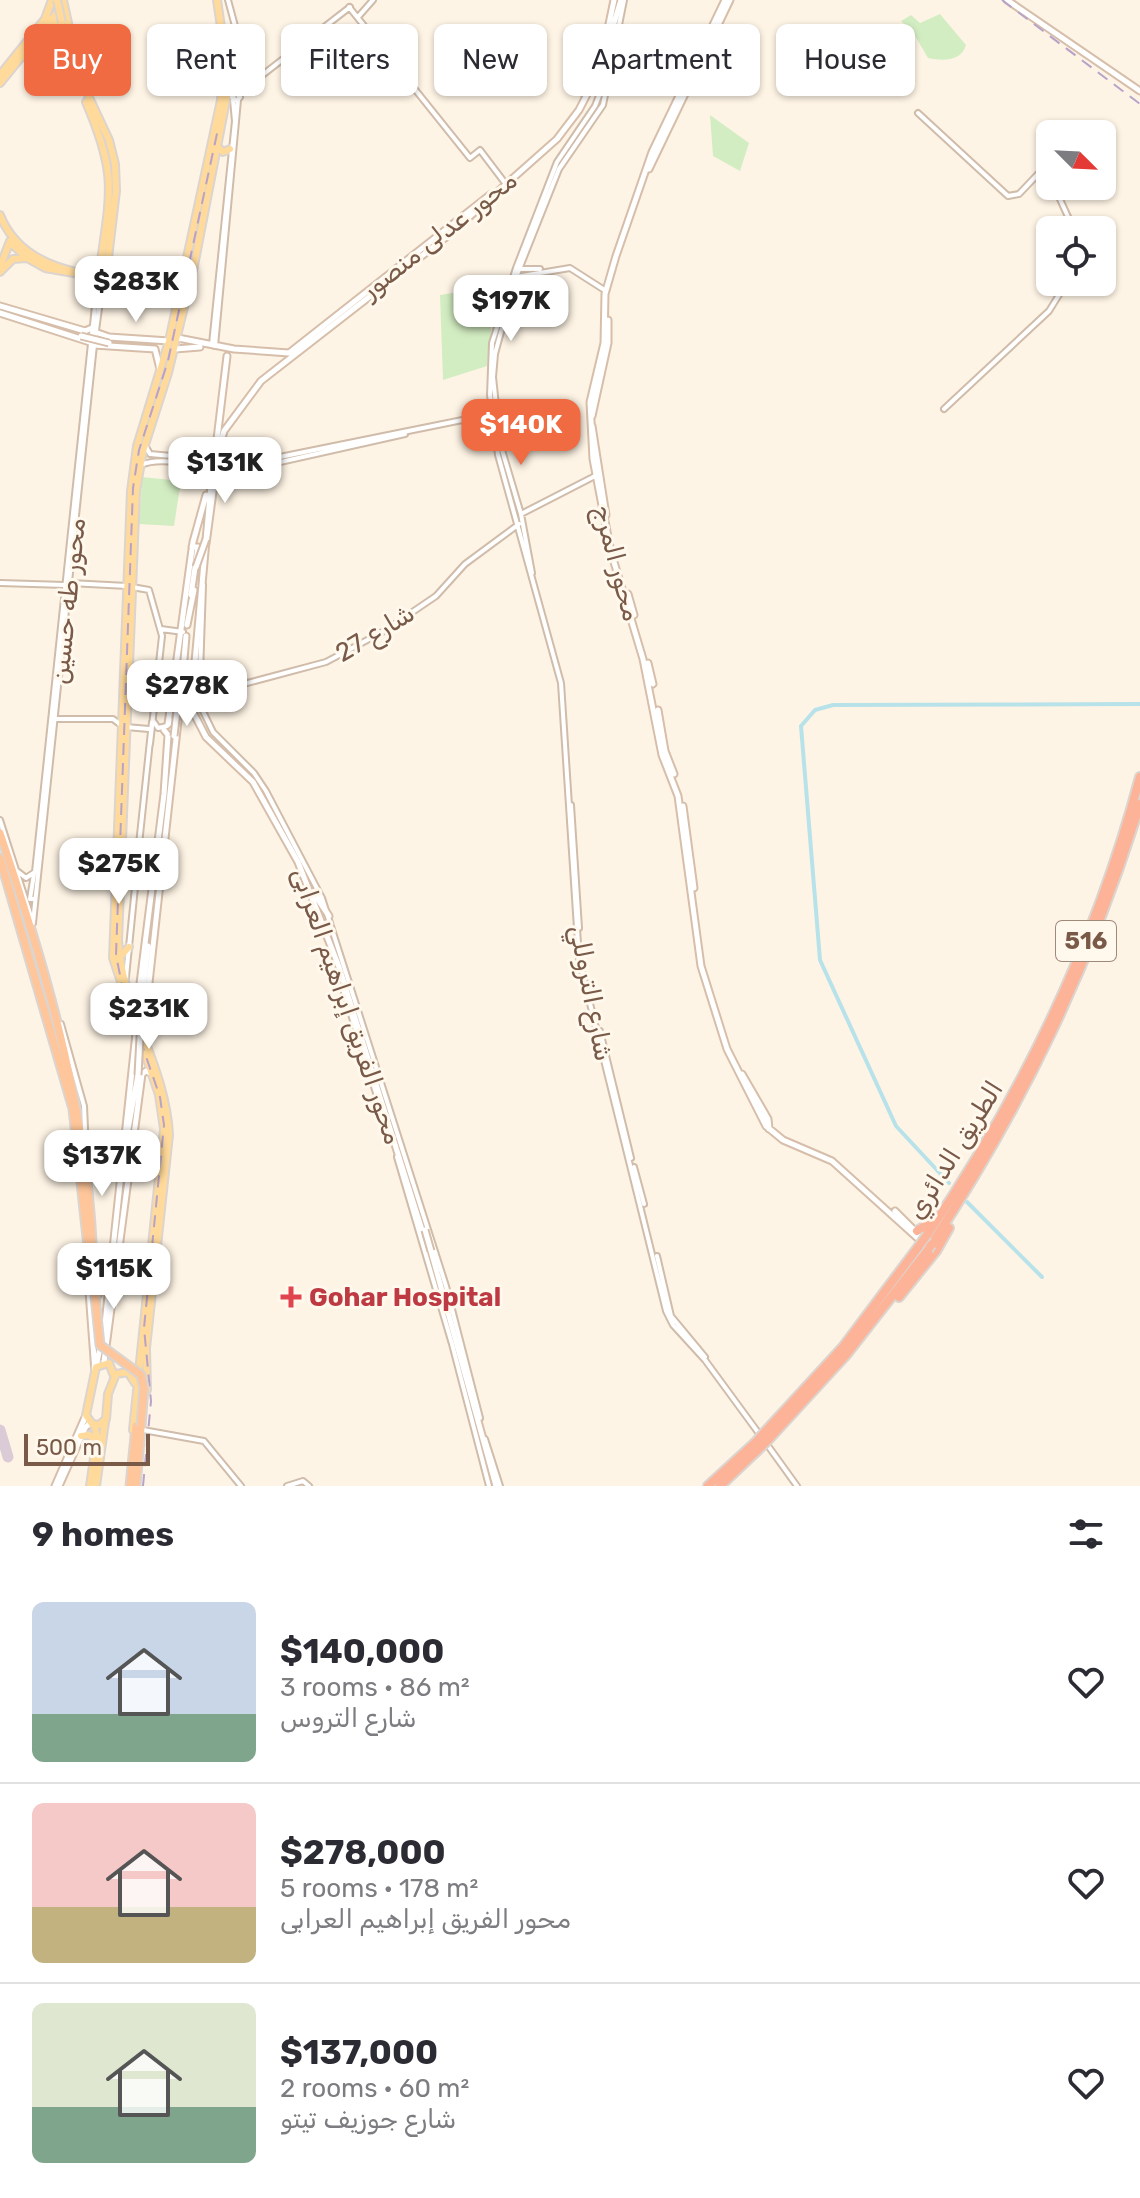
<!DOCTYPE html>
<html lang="en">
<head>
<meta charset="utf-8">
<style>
	body { margin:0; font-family:Rubik,Cairo,sans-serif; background:#f7f7f7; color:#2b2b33; height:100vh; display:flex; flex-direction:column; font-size:30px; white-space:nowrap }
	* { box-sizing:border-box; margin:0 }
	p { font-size:26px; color:#7c7c81 }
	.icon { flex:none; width:44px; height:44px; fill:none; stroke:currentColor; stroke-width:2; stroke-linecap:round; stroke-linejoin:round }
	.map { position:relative; height:1486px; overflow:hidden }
	.drawer { display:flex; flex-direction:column; background:#fff; flex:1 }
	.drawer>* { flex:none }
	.hud { position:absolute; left:24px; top:24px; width:1092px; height:72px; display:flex; gap:16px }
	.needle { width:52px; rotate:114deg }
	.buttons { position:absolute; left:1036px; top:120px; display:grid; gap:16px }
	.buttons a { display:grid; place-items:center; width:80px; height:80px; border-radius:12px; background:#fff; box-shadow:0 2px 6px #0004; font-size:40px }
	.scale { position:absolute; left:24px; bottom:20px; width:126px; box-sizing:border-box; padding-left:8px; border:4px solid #795a48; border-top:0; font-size:22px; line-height:28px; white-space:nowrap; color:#795a48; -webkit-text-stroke:6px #fff8ed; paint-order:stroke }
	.price { position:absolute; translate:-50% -68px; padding:0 18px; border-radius:16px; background:#fff; color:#222; font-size:26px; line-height:52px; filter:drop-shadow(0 2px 4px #0008) }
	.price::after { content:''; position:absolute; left:50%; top:48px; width:24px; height:18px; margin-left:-12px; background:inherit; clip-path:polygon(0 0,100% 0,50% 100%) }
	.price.selected { background:#f06a42; color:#fff }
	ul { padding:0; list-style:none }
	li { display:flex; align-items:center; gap:24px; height:200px; padding:0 32px }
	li+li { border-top:2px solid #e1e1e2 }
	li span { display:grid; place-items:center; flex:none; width:224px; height:160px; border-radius:12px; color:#555 }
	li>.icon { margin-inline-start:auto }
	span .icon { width:96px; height:96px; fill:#fffc; stroke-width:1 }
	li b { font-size:34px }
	h2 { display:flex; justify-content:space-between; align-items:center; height:96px; padding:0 32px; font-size:34px }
	.pill { padding:0 28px; border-radius:12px; background:#fff; box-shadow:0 2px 6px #0004; font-size:28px; line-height:72px }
	.pill.selected { background:#f06a42; color:#fff }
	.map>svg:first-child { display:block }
	.green { fill:#d3edc2 }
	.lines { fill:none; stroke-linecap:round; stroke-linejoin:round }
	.canal { stroke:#b8e2e9; stroke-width:4 }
	.taxiway { stroke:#dacbd7; stroke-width:5 }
	.runway { stroke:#dacbd7; stroke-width:11 }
	.tertiary-casing { stroke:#d0bcaa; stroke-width:8 }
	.secondary-casing { stroke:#d6beaa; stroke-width:9 }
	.primary-casing { stroke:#dcd4cf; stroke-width:10 }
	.trunk-casing { stroke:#dcd4cf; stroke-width:11 }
	.motorway-casing { stroke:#dcd4cf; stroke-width:12 }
	.tertiary { stroke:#fff; stroke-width:4 }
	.secondary { stroke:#fff; stroke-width:5 }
	.primary { stroke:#ffda9b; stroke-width:6 }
	.trunk { stroke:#fec69a; stroke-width:7 }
	.motorway { stroke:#fcb398; stroke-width:8 }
	.rail { stroke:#b7a2c9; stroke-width:2; stroke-dasharray:12 8; stroke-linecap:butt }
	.tertiary-bridge-casing { stroke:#d0bcaa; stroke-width:8; stroke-linecap:butt }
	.secondary-bridge-casing { stroke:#d6beaa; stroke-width:9; stroke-linecap:butt }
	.primary-bridge-casing { stroke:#dcd4cf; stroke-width:10; stroke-linecap:butt }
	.trunk-bridge-casing { stroke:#dcd4cf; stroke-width:11; stroke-linecap:butt }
	.motorway-bridge-casing { stroke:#dcd4cf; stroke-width:12; stroke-linecap:butt }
	.tertiary-bridge { stroke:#fff; stroke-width:4 }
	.secondary-bridge { stroke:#fff; stroke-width:5 }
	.primary-bridge { stroke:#ffda9b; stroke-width:6 }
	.trunk-bridge { stroke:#fec69a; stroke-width:7 }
	.motorway-bridge { stroke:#fcb398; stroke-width:8 }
	.health-dot { fill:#e0444e; stroke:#fff8ed; stroke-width:3 }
	.labels { text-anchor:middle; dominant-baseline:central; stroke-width:6; stroke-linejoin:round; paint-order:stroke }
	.shield { fill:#fff8ed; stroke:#a1897a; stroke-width:2 }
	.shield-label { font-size:24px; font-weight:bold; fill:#795a48 }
	.street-label { font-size:26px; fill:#795a48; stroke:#fff8ed }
	.health-label { font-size:26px; font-weight:bold; fill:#be3a42; stroke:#fff8ed; text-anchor:start }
</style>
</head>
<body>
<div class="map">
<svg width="1140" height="1486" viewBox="0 0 1140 1486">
	<rect width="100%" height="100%" fill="#fef4e5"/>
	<!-- green -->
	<path class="green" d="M 940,14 L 966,45 C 961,62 942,61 928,58 L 914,34 L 901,21 L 911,15 L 920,23 Z
		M 710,115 L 749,143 L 740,171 L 713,156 Z
		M 471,290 L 472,297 L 495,296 L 487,366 L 443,380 L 440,295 Z
		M 142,477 L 181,481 L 174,526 L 139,524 Z"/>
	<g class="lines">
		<!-- canal -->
		<path class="canal" d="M 949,1183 L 896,1126 L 820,960 L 801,726 L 815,710 L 833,705 L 1140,704
			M 967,1202 L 1042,1277"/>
		<!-- taxiway -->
		<path class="taxiway" d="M 0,1446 L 2,1436"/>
		<!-- runway -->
		<path class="runway" d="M 0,1430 L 8,1457"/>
		<defs>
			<path id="tertiary" d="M 228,0 L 235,26 L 237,94
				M 349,7 L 470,158 L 480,150 L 505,183
				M 358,17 L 373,0
				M 614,56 L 638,48 L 707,37
				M 600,69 L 607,75 L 595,106 L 557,162 L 516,268 L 492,343 L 490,395 L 498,455 L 561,683 L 579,959 L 666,1311 L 673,1325 L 705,1360 L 760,1435
				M 236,93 L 240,97 L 237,101 L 232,97 Z
				M 238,94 L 350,7
				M 918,113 L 1008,196 L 1019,194 L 1039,173 L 1050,174
				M 1054,186 L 1074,230
				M 519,269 L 540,269
				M 516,277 L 570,268 L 606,291
				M 212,344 L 235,121 L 233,100
				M 215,346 L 238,100
				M 944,409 L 1049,311 L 1067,282
				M 146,447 L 150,454 L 204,459 L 212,454
				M 216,463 L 255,462 L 492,414
				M 141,465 C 155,458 198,461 208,474
				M 212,471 L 236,472 L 405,434
				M 521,514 L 595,476
				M 532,573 L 521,514 L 500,443 L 493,377 L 495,354 L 516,277 L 559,169 L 603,105 L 624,0
				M 0,583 L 65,585
				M 70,583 L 127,586
				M 203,585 L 199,703 L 213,732 L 254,773 L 266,791 L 322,898 L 446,1286 L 480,1418
				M 132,587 L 149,590 L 162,636 L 150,744
				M 161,629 L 183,632
				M 56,719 L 113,719 L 121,725
				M 154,722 L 158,728 L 167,726 L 195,697 L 326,662 L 386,630 L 436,596 L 465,564 L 519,524
				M 126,727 L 149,729
				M 571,805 L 579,928
				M 0,820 L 33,923
				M 137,863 L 152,722
				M 137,863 L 139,865 L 137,867 L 135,865 Z
				M 17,871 L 26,878 L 35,872 L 97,287 L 95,279
				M 34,874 L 30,899 L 34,899
				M 33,923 L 94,345 L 102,287 L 107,281
				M 126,977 L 137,867
				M 342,986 L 383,1115
				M 61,1024 L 84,1106 L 86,1150
				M 600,1031 L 631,1158
				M 397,1157 L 452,1344 L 489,1486
				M 634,1167 L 644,1204
				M 657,1256 L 671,1316 L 705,1357
				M 143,1430 L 204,1441 L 241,1486
				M 485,1439 L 500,1486
				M 766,1443 L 797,1486
				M 287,1486 L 303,1481 L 309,1486"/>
			<path id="secondary" d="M 725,0 L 652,152 L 616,256 L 605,294 L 604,343 L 590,402 L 593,459 L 611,552 L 643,659 L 662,755 L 678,796 L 701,966 L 727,1049 L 766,1126 L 783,1140 L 832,1161 L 924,1244
				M 1007,0 L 1140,91
				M 584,94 L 605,43 L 614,0
				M 649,169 L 730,0
				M 0,306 L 85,331 L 92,328
				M 0,313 L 90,342
				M 95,332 L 109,337 L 169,341
				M 178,338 L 234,349 L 289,353 L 491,194
				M 94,345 L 155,349 L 160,369
				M 175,349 L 200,347
				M 592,416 L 608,343 L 608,320
				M 592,426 L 606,515
				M 217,439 L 227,356
				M 207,485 L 213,452
				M 206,544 L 215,477 L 212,472
				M 628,594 L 634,615
				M 191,595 L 198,547 L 192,547
				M 187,625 L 194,590
				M 648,663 L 653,684
				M 192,695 L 212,474 L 224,431 L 261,381 L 450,234 L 557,139 L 579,110 L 600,69 L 621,0
				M 180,706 L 186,636
				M 192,710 L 206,737 L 253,782 L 298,862 L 339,967 L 422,1230
				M 658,710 L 665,751 L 674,774
				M 168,724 L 193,542 L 206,495
				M 683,806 L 694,888
				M 313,892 L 329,916
				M 142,1000 L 148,946
				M 131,1003 L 138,999 L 164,794 L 168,735 L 164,730
				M 147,1045 L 148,992 L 178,721
				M 742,1074 L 768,1119 L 769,1129
				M 128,1129 L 138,1075
				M 895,1211 L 924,1240
				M 86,1251 L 95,1372
				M 431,1251 L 496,1486
				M 95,1253 L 98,1295
				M 104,1362 L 142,1074 L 146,1071 L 151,1073
				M 96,1367 L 105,1324 L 136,1033
				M 55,1486 L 86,1415
				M 59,1486 L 85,1428 L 90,1423"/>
			<path id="primary" d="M 63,0 L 80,78 L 109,140 L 115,164 L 116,191 L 106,275
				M 51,19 C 68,29 68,67 79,84
				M 227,41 L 237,40
				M 0,75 L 45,19 L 52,0
				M 0,83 L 61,8
				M 86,102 C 117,174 111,191 100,267 L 96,273
				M 218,147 L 223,152 L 230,149
				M 0,215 C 26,281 112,276 171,285 L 181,282
				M 12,244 L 27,258 L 45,268 L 166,289 L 177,301
				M 0,267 L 10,241
				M 0,272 L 13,259 L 27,258
				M 119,958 L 129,947
				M 114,1376 L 109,1363 L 96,1367 L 86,1415 L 92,1424 L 99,1425 L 106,1419 L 108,1394 L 116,1374 L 128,1372 L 135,1383
				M 147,1390 L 146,1348 L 169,1135 C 166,1067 122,1008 118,940 L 136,491 L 143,451 L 168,373 L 194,266 L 228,90 L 228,50
				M 133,1430 L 164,1129 L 159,1095 L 113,958 L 131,491 L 137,446 L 169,341 L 221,100 L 225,54 L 217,0
				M 81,1436 L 89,1435 L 96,1440
				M 90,1486 L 97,1437 L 94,1424
				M 96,1486 L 105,1422"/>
			<path id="trunk" d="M 0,833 C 48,975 92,1126 93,1276
				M 0,858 L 73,1109 L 89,1256
				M 130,1486 L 136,1426
				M 136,1486 L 141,1428"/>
			<path id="motorway" d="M 917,1231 L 930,1223
				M 927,1235 C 1023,1094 1096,942 1140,777
				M 931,1245 C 1024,1104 1090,965 1140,804
				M 899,1297 L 936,1251 L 949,1228
				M 763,1434 L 843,1347 L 919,1246
				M 768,1440 L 846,1355 L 928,1250
				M 708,1486 L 757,1441
				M 720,1486 L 762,1446"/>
		</defs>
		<!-- tertiary casing -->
		<use href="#tertiary" class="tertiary-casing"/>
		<!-- secondary casing -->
		<use href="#secondary" class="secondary-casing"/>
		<!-- primary casing -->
		<use href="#primary" class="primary-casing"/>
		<!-- trunk casing -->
		<use href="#trunk" class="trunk-casing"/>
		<!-- motorway casing -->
		<use href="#motorway" class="motorway-casing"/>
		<!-- tertiary -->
		<use href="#tertiary" class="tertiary"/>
		<!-- secondary -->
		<use href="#secondary" class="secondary"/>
		<!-- primary -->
		<use href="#primary" class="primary"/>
		<!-- trunk -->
		<use href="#trunk" class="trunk"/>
		<!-- motorway -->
		<use href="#motorway" class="motorway"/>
		<!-- rail -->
		<path class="rail" d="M 1002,0 L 1140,104
			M 143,1486 L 151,1401 L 144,1328 L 164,1125 L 160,1097 L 123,990 L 116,955 L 133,488 L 139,450 L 168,361 L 218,129"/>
		<defs>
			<path id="tertiary-bridge" d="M 196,464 L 235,470
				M 214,466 L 235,467"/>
			<path id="secondary-bridge" d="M 81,336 L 109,343
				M 196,567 L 206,539
				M 189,696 L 192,710
				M 174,736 L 178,703
				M 138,1075 L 142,1000
				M 425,1230 L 431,1251"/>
			<path id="primary-bridge" d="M 57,0 L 62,22"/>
			<path id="trunk-bridge" d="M 93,1276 L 100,1345 L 141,1375 L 144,1388 L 141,1426"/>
			<path id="motorway-bridge" d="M 919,1246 L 927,1235
				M 928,1250 L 931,1245
				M 757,1441 L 763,1434
				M 762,1446 L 768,1440"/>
		</defs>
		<!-- tertiary-bridge casing -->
		<use href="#tertiary-bridge" class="tertiary-bridge-casing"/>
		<!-- secondary-bridge casing -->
		<use href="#secondary-bridge" class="secondary-bridge-casing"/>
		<!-- primary-bridge casing -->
		<use href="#primary-bridge" class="primary-bridge-casing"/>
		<!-- trunk-bridge casing -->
		<use href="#trunk-bridge" class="trunk-bridge-casing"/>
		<!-- motorway-bridge casing -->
		<use href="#motorway-bridge" class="motorway-bridge-casing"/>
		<!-- tertiary-bridge -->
		<use href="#tertiary-bridge" class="tertiary-bridge"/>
		<!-- secondary-bridge -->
		<use href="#secondary-bridge" class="secondary-bridge"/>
		<!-- primary-bridge -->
		<use href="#primary-bridge" class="primary-bridge"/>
		<!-- trunk-bridge -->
		<use href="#trunk-bridge" class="trunk-bridge"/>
		<!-- motorway-bridge -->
		<use href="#motorway-bridge" class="motorway-bridge"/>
	</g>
	<!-- markers -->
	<path class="health-dot" d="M287 1285h8v8h8v8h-8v8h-8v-8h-8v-8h8z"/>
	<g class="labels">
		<!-- shield labels -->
		<rect class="shield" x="1056" y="921" width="60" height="40" rx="6"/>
		<g class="shield-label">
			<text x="1086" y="941">516</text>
		</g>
		<!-- street labels -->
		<g class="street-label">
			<text transform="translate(439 235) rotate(-38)">محور عدلى منصور</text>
			<text transform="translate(617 563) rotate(75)">محور المرج</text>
			<text transform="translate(68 601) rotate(-84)">محور طه حسين</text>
			<text transform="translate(375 633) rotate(-31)">شارع 27</text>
			<text transform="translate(591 993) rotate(79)">شارع التروللي</text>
			<text transform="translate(347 1006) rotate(71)">محور الفريق إبراهيم العرابى</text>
			<text transform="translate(955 1150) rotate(-58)">الطريق الدائري</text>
		</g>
		<!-- health labels -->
		<g class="health-label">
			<text x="309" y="1297">Gohar Hospital</text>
		</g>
	</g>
</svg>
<div class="buttons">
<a><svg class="needle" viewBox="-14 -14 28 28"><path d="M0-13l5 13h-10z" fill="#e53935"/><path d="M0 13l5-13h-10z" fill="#7c7c81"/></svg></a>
<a><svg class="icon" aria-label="locate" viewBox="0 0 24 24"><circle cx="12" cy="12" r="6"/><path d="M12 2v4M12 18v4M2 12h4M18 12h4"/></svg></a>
</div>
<div class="scale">500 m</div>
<b class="price" style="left:136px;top:324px">$283K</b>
<b class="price" style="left:511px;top:343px">$197K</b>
<b class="price selected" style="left:521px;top:467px">$140K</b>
<b class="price" style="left:225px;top:505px">$131K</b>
<b class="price" style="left:187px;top:728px">$278K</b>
<b class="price" style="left:119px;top:906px">$275K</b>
<b class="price" style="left:149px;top:1051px">$231K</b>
<b class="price" style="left:102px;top:1198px">$137K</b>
<b class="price" style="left:114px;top:1311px">$115K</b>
<div class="hud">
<a class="pill selected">Buy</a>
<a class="pill">Rent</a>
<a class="pill">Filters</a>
<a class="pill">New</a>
<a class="pill">Apartment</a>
<a class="pill">House</a>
</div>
</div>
<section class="drawer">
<h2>9 homes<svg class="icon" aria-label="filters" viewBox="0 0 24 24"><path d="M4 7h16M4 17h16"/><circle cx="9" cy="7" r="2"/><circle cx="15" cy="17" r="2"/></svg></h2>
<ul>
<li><span style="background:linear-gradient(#c9d6e8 70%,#7fa58c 0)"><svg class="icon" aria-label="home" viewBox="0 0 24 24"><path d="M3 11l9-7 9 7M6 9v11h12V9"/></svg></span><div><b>$140,000</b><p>3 rooms · 86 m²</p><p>شارع التروس</p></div><svg class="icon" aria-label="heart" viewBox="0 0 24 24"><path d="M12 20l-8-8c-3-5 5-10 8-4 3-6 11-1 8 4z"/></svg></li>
<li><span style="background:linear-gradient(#f6c9c9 65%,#c2b280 0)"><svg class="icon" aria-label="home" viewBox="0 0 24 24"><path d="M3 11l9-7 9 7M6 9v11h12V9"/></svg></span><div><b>$278,000</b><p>5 rooms · 178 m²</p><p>محور الفريق إبراهيم العرابى</p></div><svg class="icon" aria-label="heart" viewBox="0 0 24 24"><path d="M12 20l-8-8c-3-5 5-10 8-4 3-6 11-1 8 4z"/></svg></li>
<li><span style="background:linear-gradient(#dfe7d0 65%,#7fa58c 0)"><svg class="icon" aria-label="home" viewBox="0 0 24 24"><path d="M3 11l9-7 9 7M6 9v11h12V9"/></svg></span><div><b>$137,000</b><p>2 rooms · 60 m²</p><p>شارع جوزيف تيتو</p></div><svg class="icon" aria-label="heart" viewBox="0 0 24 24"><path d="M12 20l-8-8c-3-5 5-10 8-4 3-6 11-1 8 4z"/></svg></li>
</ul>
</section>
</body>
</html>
